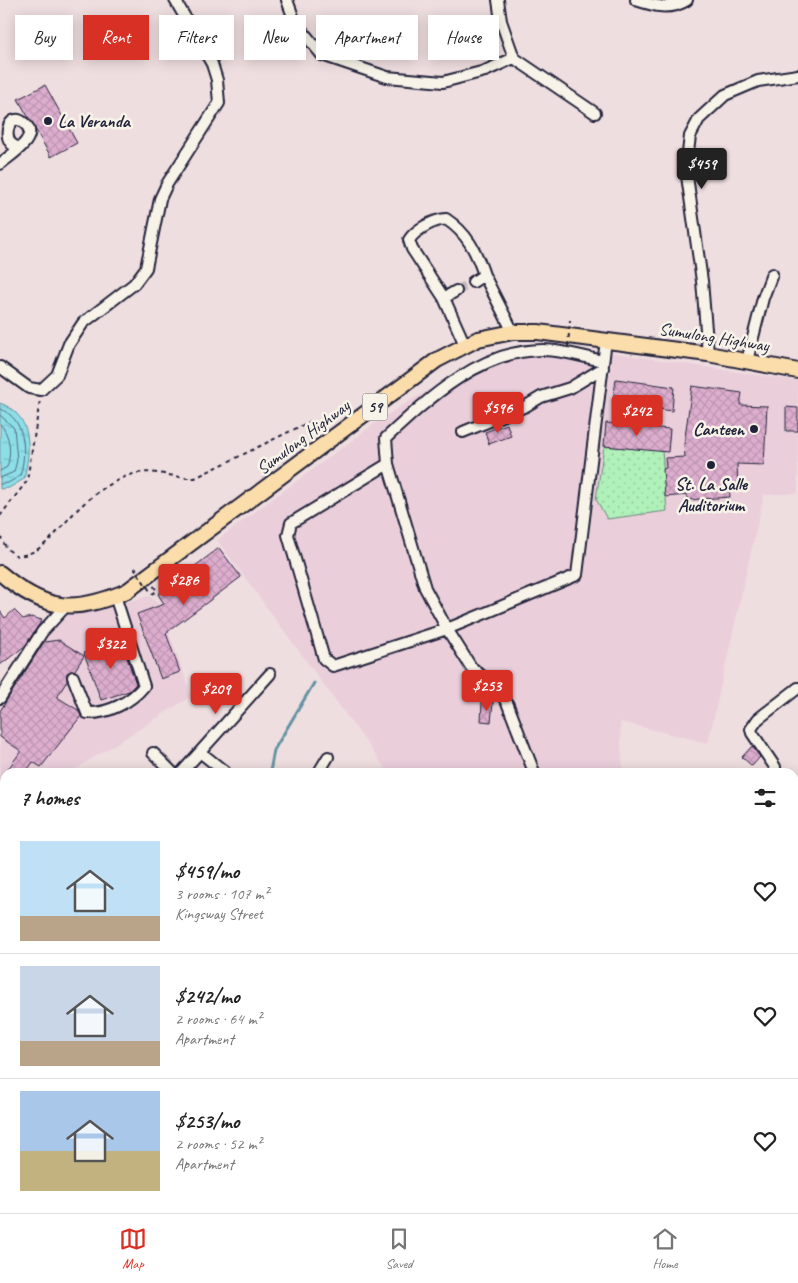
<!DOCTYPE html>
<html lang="en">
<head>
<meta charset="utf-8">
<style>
	body { margin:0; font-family:Caveat,sans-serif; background:#f6f6f6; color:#222; height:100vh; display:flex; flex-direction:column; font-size:19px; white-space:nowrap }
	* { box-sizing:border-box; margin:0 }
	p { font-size:16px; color:#767676 }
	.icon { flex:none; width:28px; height:28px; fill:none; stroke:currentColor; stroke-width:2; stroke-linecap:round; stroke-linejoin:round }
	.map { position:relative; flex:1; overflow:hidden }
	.details { position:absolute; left:0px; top:768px; width:799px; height:446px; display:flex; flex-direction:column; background:#fff; border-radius:15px 15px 0 0; box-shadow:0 2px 12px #0003 }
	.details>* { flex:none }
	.banner { position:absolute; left:15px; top:15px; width:500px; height:45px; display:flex; gap:10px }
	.price { position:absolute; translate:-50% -42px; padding:0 11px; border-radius:5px; background:#d93025; color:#fff; font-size:16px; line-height:32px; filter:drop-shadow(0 1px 2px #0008) }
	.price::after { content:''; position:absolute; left:50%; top:30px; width:15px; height:11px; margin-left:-8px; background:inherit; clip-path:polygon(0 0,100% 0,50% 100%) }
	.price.current { background:#222; color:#fff }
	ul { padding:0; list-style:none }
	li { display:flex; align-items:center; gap:15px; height:125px; padding:0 20px }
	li+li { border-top:1px solid #e0e0e0 }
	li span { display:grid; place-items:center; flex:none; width:140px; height:100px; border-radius:0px; color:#555 }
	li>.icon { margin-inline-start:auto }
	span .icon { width:60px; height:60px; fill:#fffc; stroke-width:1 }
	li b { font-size:21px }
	h2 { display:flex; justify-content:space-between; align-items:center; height:60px; padding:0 20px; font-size:21px }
	.chip { padding:0 18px; border-radius:0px; background:#fff; box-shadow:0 2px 12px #0003; font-size:18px; line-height:45px }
	.chip.current { background:#d93025; color:#fff }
	.tabs { display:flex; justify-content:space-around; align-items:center; height:70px; border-top:1px solid #e0e0e0; background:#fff; font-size:14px; color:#767676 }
	.tabs a { display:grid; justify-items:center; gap:2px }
	.tabs .current { color:#d93025 }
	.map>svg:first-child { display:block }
	.built { fill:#eacfdb }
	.grass { fill:url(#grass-dots); stroke:#69897a }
	.water { fill:url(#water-ripples); stroke:#6293a2 }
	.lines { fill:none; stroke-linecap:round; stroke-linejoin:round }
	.shore { stroke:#4d6d80; stroke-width:1 }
	.stream { stroke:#6293a2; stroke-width:3 }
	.building { fill:url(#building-cross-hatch); stroke:#22223b }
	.minor-tunnel { stroke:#c6b8bf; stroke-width:10; stroke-dasharray:10 5; stroke-linecap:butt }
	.minor-casing { stroke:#22223b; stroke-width:14 }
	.major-casing { stroke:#22223b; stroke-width:18 }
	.path { stroke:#22223b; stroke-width:2; stroke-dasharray:4 4; stroke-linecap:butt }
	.minor { stroke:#f7f3e8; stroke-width:10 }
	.major { stroke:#faddab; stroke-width:14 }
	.path-bridge { stroke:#22223b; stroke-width:2; stroke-dasharray:4 4; stroke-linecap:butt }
	.poi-dot { fill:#22223b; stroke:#f7f3e8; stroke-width:2 }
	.labels { text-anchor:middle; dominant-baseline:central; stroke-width:5; stroke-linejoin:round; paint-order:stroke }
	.shield { fill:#f7f3e8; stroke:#62616f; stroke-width:1 }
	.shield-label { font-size:16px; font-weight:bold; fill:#22223b }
	.poi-label { font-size:18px; font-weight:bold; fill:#22223b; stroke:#f7f3e8; text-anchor:start }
	.street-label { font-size:18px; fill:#22223b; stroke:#f7f3e8 }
</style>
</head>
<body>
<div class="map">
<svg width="798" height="1213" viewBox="0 0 798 1213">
	<defs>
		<pattern id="grass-dots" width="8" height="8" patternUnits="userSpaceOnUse" patternTransform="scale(1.25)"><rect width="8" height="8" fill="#b0f0b9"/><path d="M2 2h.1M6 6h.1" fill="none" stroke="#97cea0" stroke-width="1.8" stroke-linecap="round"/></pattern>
		<pattern id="water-ripples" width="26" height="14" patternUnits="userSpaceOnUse" patternTransform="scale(1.25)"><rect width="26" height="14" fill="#8ddee7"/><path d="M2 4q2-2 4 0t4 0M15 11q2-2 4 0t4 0" fill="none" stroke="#79bec7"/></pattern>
		<pattern id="building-cross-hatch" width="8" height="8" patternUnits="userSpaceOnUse" patternTransform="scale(1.25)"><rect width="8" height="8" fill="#ddadce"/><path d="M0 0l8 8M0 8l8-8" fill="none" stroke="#bd95b2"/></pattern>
	</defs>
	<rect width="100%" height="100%" fill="#efdee0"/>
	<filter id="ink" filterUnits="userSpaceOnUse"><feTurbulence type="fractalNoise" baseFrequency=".02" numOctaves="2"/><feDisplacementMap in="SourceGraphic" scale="10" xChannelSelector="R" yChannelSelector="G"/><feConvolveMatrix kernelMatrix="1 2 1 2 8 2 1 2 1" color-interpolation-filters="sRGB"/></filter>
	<g filter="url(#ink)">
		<!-- built -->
		<path class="built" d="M 539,346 L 615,353 L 798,381 L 798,493 L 764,495 L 708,743 L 620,722 L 623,772 L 388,772 L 217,540 L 382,418 L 487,354 Z
			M 149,596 L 158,603 L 192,696 L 71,772 L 5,772 L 5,882 L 0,889 L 0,689 L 51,611 L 82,614 Z"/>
		<!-- grass -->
		<path class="grass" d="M 604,446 L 662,451 L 667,511 L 607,519 L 596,499 Z"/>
		<!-- water -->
		<path class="water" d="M 0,403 C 33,415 31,450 24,479 L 9,488 L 0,489 Z"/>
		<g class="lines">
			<!-- shore -->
			<path class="shore" d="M 0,409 C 26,418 27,453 20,476 L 8,483 L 0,484
				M 0,415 L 14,428 L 17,460 L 14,472 L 0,478
				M 0,424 C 10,434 12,453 7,467 L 0,471"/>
			<!-- stream -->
			<path class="stream" d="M 270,772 L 274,750 L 314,683
				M 123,1209 L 123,1213"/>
		</g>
		<!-- building -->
		<path class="building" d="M 45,85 L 77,143 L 51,157 L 18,99 Z
			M 616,379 L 674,387 L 672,411 L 613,402 Z
			M 692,386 L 742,393 L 740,405 L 767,406 L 764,465 L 737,464 L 738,484 L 729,484 L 730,497 L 688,500 L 687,495 L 665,497 L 663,469 L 666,468 L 665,458 L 685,457 L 684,444 Z
			M 786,407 L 798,408 L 798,431 L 786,431 Z
			M 606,423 L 670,429 L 668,452 L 604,446 Z
			M 507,424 L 511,436 L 489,444 L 485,432 Z
			M 219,548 L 241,577 L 166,633 L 180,672 L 161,679 L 137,614 L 164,604 L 158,594 Z
			M 14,610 L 23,619 L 31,617 L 42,620 L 25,646 L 0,665 L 0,611 L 5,618 Z
			M 59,640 L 84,656 L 75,670 L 67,673 L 67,681 L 57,697 L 78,710 L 81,716 L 41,767 L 33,762 L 26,772 L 6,772 L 21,751 L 0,737 L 0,711 L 44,642 Z
			M 121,640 L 136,684 L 129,691 L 101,700 L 84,653 Z
			M 482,702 L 493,702 L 491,722 L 481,721 Z
			M 752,746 L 760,757 L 752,766 L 742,757 Z"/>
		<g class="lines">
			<!-- minor-tunnel -->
			<path class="minor-tunnel" d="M 456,291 L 473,282"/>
			<defs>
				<path id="minor" d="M 287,0 L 295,22 L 322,55 L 387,77 L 443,82 L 485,71 L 514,58
					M 498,0 L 501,21 L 514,58 L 595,113
					M 636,0 C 654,6 670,11 687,0
					M 0,164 C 9,156 42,137 24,123 C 7,109 0,146 19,147
					M 473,282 L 484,275 L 513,332
					M 456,291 L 444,298 L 465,345
					M 444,298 L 412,249 L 409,240 C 416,229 434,220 446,219 C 467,233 476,251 484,275
					M 708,354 L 702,281 L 686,169 L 690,136 L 699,119 L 725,95 L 758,81 L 798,75
					M 747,361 L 763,298 L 772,274
					M 0,367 L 29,388 L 41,390 L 57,375 L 69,344 L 83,323 L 134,284 L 146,268 L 160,199 L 167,184 L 219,103 L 217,80 L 212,64 L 175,0
					M 463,432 L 526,406 L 541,397 L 570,388 L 603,368
					M 388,464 L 291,523 L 288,535 L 324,659 L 333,666 L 447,629 L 577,575 L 606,340
					M 73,677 L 87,713 C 108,714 131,702 144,686 L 115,596
					M 0,698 L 42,632 L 65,607
					M 200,752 L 225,772
					M 153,753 L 172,772
					M 182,772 L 270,674
					M 319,772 L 328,757
					M 534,772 L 508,705 L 500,691 L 471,667 L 447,629 L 425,588 L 388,464 L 386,438 C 429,398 480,350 543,350 C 562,350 584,357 603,361
					M 775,772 L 775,767 L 752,733 L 751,729 L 758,719 L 798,688
					M 794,814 L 798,811
					M 794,830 L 798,835
					M 0,1020 L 2,995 L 5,990
					M 0,1044 L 5,1059
					M 794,1079 L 798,1086
					M 0,1142 L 5,1144
					M 0,1157 L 5,1158
					M 67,1209 L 67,1213
					M 280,1209 L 283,1213
					M 297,1209 L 299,1213
					M 486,1209 L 486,1213"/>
				<path id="major" d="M 0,573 C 45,611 73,614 127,591 L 437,360 L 478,339 L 513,332 L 538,332 L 708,354 L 798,371
					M 794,1113 L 798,1111
					M 627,1213 L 634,1209"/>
			</defs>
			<!-- minor casing -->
			<use href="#minor" class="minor-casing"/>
			<!-- major casing -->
			<use href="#major" class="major-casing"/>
			<!-- path -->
			<path class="path" d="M 0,516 L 27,481 L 40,400
				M 0,536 L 7,549 L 17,556 C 44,554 58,529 76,511 C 90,497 109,483 127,476 C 153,466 170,479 195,478 L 311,421
				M 152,594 L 157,591 L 153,585"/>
			<!-- minor -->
			<use href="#minor" class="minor"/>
			<!-- major -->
			<use href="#major" class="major"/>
			<!-- path-bridge -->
			<path class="path-bridge" d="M 568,346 L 570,320
				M 137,568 L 135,569 L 152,594"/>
		</g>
	</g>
	<!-- markers -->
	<g class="poi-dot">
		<circle cx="48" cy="121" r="5"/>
		<circle cx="754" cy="429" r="5"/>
		<circle cx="711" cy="465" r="5"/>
	</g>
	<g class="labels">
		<!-- shield labels -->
		<rect class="shield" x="362.5" y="393.5" width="25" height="27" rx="4"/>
		<g class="shield-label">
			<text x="375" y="407">59</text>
		</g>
		<!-- poi labels -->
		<g class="poi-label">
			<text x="58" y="121">La Veranda</text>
			<text x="744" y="429" text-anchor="end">Canteen</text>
			<text x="711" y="484" text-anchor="middle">St. La Salle<tspan x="711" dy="21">Auditorium</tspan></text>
		</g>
		<!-- street labels -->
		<g class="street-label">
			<text transform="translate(714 337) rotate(9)">Sumulong Highway</text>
			<text transform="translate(303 437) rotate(-37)">Sumulong Highway</text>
		</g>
	</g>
</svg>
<b class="price current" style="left:702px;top:190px">$459</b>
<b class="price" style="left:498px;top:434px">$596</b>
<b class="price" style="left:637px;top:437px">$242</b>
<b class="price" style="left:184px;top:606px">$286</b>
<b class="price" style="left:111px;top:670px">$322</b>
<b class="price" style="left:487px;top:712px">$253</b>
<b class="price" style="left:216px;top:715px">$209</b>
<div class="banner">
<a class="chip">Buy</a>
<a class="chip current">Rent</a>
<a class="chip">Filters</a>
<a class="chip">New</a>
<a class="chip">Apartment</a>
<a class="chip">House</a>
</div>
<section class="details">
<h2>7 homes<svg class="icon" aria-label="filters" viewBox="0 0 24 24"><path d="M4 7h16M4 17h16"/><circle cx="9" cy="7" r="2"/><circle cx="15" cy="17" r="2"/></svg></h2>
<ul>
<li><span style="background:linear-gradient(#bfe0f5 75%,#b9a48a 0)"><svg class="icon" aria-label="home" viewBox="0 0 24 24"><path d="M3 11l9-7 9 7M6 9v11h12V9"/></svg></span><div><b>$459/mo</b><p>3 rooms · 107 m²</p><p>Kingsway Street</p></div><svg class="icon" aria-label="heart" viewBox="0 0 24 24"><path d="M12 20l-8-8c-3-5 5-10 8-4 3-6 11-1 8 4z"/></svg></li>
<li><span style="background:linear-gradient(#c9d6e8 75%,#b9a48a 0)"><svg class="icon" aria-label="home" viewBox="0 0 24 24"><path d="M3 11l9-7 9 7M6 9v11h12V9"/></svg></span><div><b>$242/mo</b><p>2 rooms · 64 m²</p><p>Apartment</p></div><svg class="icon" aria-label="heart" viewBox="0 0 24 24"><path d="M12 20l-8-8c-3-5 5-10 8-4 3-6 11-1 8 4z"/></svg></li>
<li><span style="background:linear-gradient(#a9c7e8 60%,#c2b280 0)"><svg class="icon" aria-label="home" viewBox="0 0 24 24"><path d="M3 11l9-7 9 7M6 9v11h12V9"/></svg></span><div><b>$253/mo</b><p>2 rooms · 52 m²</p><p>Apartment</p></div><svg class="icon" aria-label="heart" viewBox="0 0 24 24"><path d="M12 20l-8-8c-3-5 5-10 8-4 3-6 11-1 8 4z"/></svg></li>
</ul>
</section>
</div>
<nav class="tabs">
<a class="current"><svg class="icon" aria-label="map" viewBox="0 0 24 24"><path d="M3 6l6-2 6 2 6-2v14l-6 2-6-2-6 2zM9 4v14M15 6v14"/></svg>Map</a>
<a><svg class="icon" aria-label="saved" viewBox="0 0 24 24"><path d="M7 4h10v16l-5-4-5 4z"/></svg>Saved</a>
<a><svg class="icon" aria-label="home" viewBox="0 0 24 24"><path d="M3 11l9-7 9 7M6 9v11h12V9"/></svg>Home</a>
</nav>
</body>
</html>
